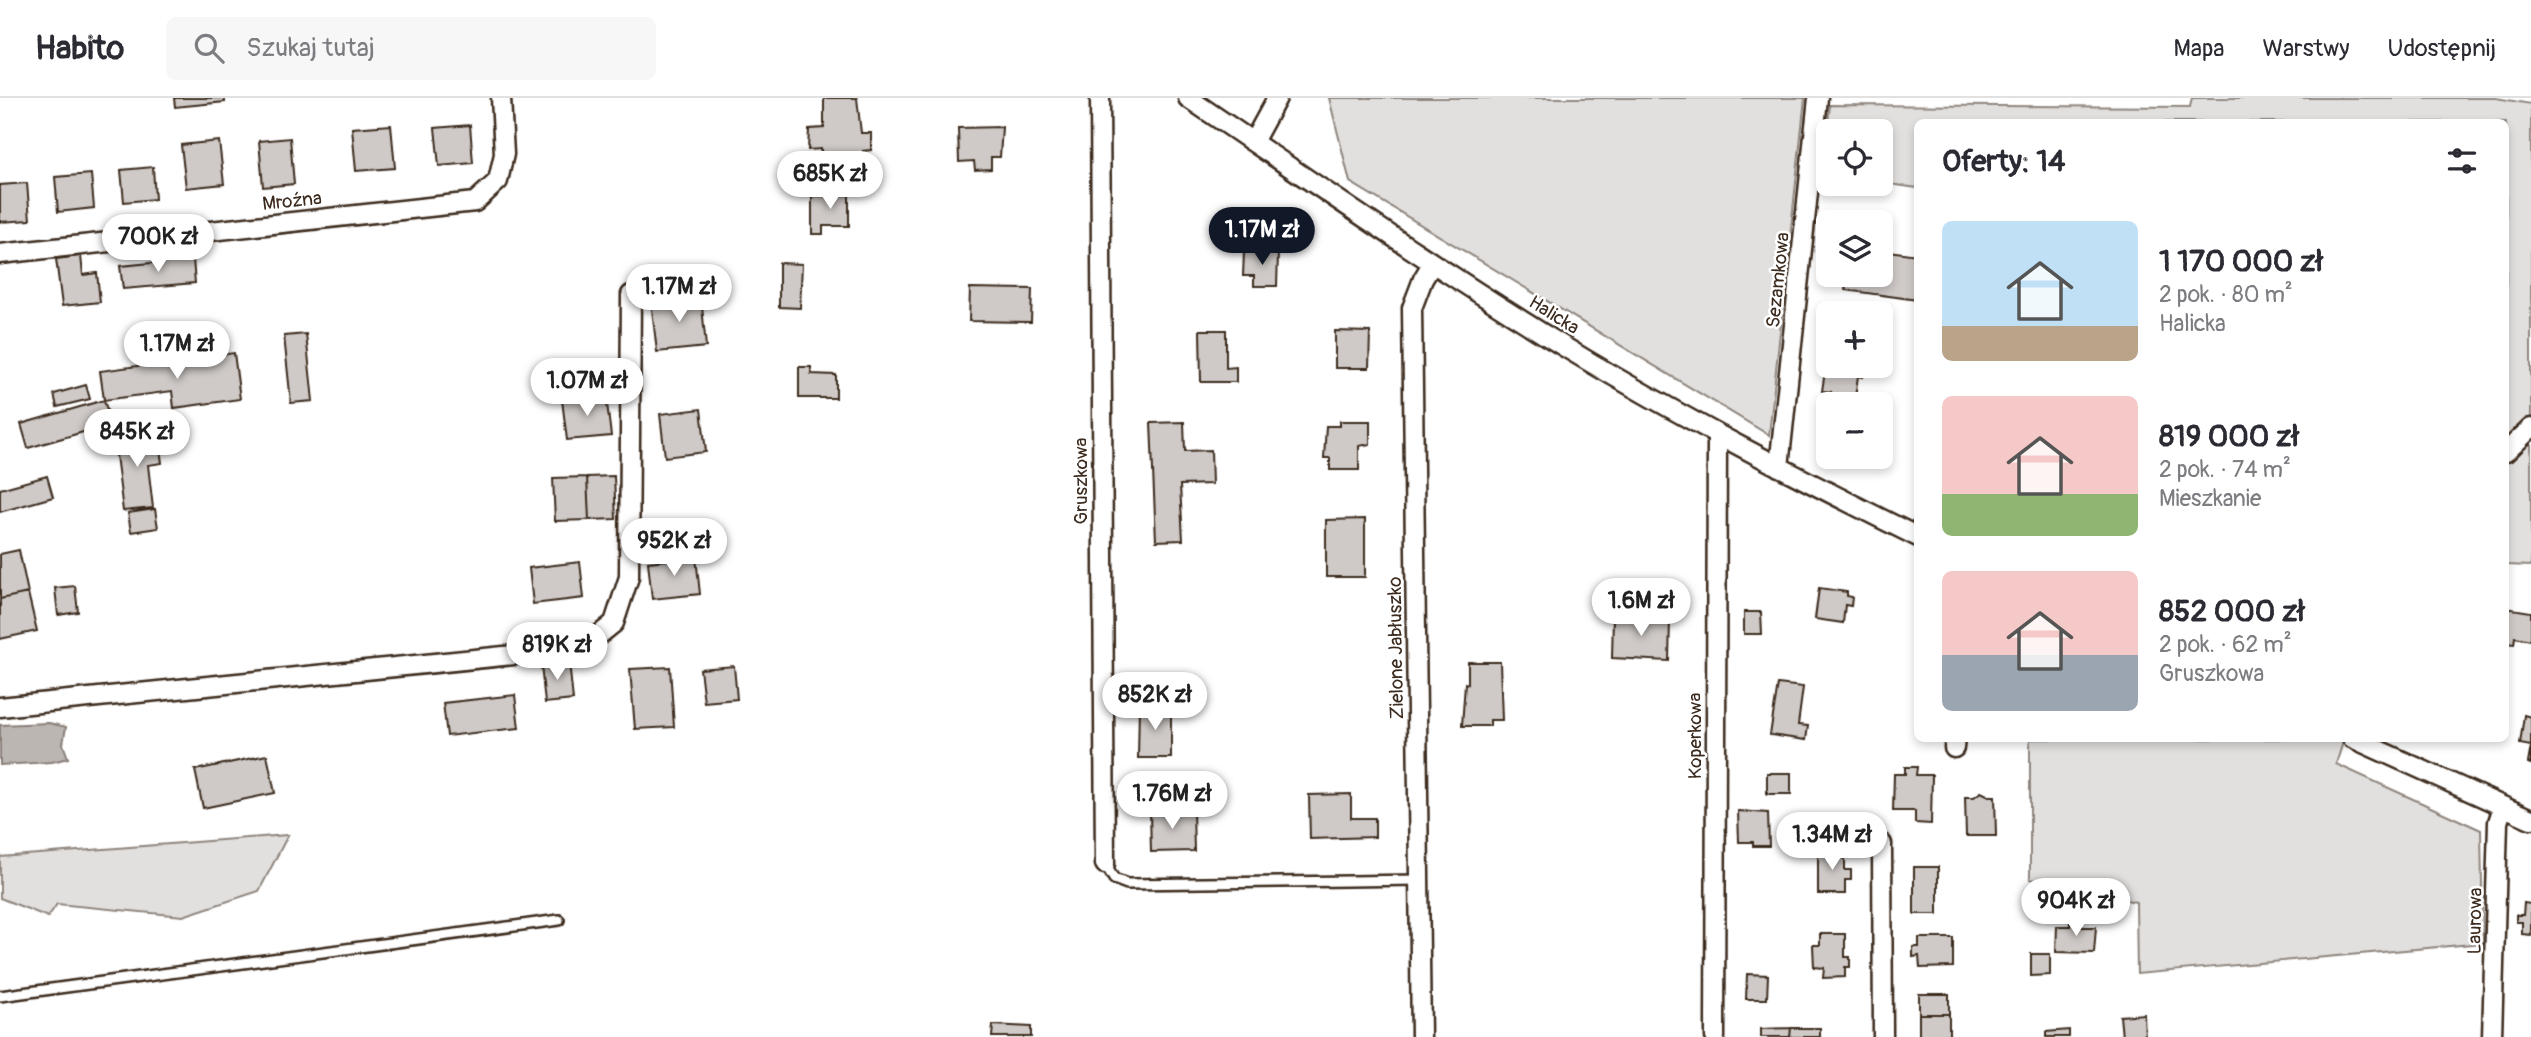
<!DOCTYPE html>
<html lang="pl">
<head>
<meta charset="utf-8">
<style>
	body { margin:0; font-family:Pangolin,sans-serif; background:#f7f7f7; color:#2b2b33; height:100vh; display:flex; flex-direction:column; font-size:26px; white-space:nowrap }
	* { box-sizing:border-box; margin:0 }
	p { font-size:23px; color:#7c7c81 }
	.icon { flex:none; width:38px; height:38px; fill:none; stroke:currentColor; stroke-width:2; stroke-linecap:round; stroke-linejoin:round }
	.map { position:relative; flex:1; overflow:hidden }
	.side { position:absolute; left:1914px; top:21px; width:595px; height:623px; display:flex; flex-direction:column; background:#fff; border-radius:10px; box-shadow:0 4px 10px #0003 }
	.side>* { flex:none }
	.tools { position:absolute; left:1816px; top:21px; display:grid; gap:14px }
	.tools a { display:grid; place-items:center; width:77px; height:77px; border-radius:10px; background:#fff; box-shadow:0 4px 10px #0003; font-size:35px }
	.price { position:absolute; translate:-50% -60px; padding:0 16px; border-radius:24px; background:#fff; color:#222; font-size:23px; line-height:46px; filter:drop-shadow(0 2px 4px #0008) }
	.price::after { content:''; position:absolute; left:50%; top:42px; width:21px; height:16px; margin-left:-10px; background:inherit; clip-path:polygon(0 0,100% 0,50% 100%) }
	.price.active { background:#111827; color:#fff }
	ul { padding:0; list-style:none }
	li { display:flex; align-items:center; gap:21px; height:175px; padding:0 28px }
	li span { display:grid; place-items:center; flex:none; width:196px; height:140px; border-radius:10px; color:#555 }
	li>.icon { margin-inline-start:auto }
	span .icon { width:84px; height:84px; fill:#fffc; stroke-width:1 }
	li b { font-size:30px }
	h2 { display:flex; justify-content:space-between; align-items:center; height:84px; padding:0 28px; font-size:30px }
	header { display:flex; align-items:center; gap:42px; box-sizing:border-box; height:98px; padding:0 35px; background:#fff; border-bottom:2px solid #e1e1e2 }
	header strong { font-size:33px }
	nav { display:flex; gap:38px; margin-inline-start:auto; font-size:24px }
	.search { width:490px; height:63px; background:#f7f7f7; display:flex; align-items:center; gap:18px; box-sizing:border-box; padding:0 24px; border-radius:10px; color:#7c7c81; font-size:26px }
	.map>svg:first-child { display:block }
	.green { fill:#e2e0de; stroke:#8e857e; stroke-width:2 }
	.water { fill:#bcb6b3; stroke:#887e77; stroke-width:2 }
	.building { fill:#cfcac7; stroke:#3b2a1e; stroke-width:2 }
	.lines { fill:none; stroke-linecap:round; stroke-linejoin:round }
	.lane-casing { stroke:#3b2a1e; stroke-width:14 }
	.street-casing { stroke:#3b2a1e; stroke-width:23 }
	.lane { stroke:#fff; stroke-width:9 }
	.street { stroke:#fff; stroke-width:18 }
	.labels { text-anchor:middle; dominant-baseline:central; stroke-width:5; stroke-linejoin:round; paint-order:stroke }
	.street-label { font-size:19px; fill:#3b2a1e; stroke:#fff }
</style>
</head>
<body>
<header>
<strong>Habito</strong>
<div class="search"><svg class="icon" aria-label="search" viewBox="0 0 24 24"><circle cx="10" cy="10" r="6"/><path d="M15 15l6 6"/></svg>Szukaj tutaj</div>
<nav><a>Mapa</a><a>Warstwy</a><a>Udostępnij</a></nav>
</header>
<div class="map">
<svg width="2531" height="939" viewBox="0 0 2531 939">
	<rect width="100%" height="100%" fill="#fff"/>
	<filter id="ink" filterUnits="userSpaceOnUse"><feTurbulence type="fractalNoise" baseFrequency=".0143" numOctaves="2"/><feDisplacementMap in="SourceGraphic" scale="14" xChannelSelector="R" yChannelSelector="G"/><feConvolveMatrix kernelMatrix="1 2 1 2 8 2 1 2 1" color-interpolation-filters="sRGB"/></filter>
	<g filter="url(#ink)">
		<!-- green -->
		<path class="green" d="M 1329,0 L 1805,0 L 1769,337 L 1350,84 Z
			M 2192,0 L 2496,0 L 2531,6 L 2531,468 L 2506,467 L 2506,24 L 1918,24 L 1918,90 L 1881,85 L 1881,33 L 1829,33 L 1829,80 L 1822,79 L 1830,7 L 2190,9 Z
			M 2030,641 L 2344,641 L 2336,666 L 2481,732 L 2483,845 L 2137,876 L 2136,804 L 2030,781 Z
			M 288,737 L 259,793 L 183,818 L 57,806 L 48,819 L 0,800 L 0,759 Z"/>
		<!-- water -->
		<path class="water" d="M 49,625 L 66,629 L 63,646 L 68,660 L 52,664 L 0,667 L 0,627 Z"/>
		<!-- building -->
		<path class="building" d="M 174,0 L 225,0 L 225,4 L 175,9 Z
			M 824,0 L 857,0 L 861,35 L 871,35 L 871,52 L 863,53 L 862,68 L 821,66 L 821,51 L 808,52 L 809,31 L 824,30 Z
			M 391,27 L 395,70 L 356,73 L 352,30 Z
			M 470,27 L 473,65 L 439,68 L 435,30 Z
			M 1002,29 L 1000,59 L 991,59 L 991,71 L 975,72 L 974,63 L 959,64 L 958,30 Z
			M 290,40 L 294,86 L 263,89 L 259,43 Z
			M 219,43 L 224,86 L 186,90 L 181,47 Z
			M 153,69 L 155,101 L 124,104 L 121,72 Z
			M 91,76 L 94,110 L 58,114 L 55,79 Z
			M 27,85 L 30,122 L 0,124 L 0,87 Z
			M 825,90 L 837,90 L 837,97 L 849,97 L 849,128 L 823,128 L 823,136 L 812,136 L 812,98 L 825,98 Z
			M 1258,148 L 1265,148 L 1265,155 L 1278,155 L 1277,188 L 1254,188 L 1254,178 L 1243,178 L 1244,154 L 1257,154 Z
			M 1881,152 L 1918,157 L 1918,202 L 1845,192 L 1848,177 L 1881,177 Z
			M 81,158 L 83,177 L 97,175 L 100,204 L 62,208 L 56,161 Z
			M 193,161 L 195,185 L 123,191 L 120,168 Z
			M 779,165 L 802,166 L 800,210 L 779,209 Z
			M 970,190 L 1032,191 L 1031,224 L 969,223 Z
			M 701,198 L 706,249 L 657,254 L 651,203 Z
			M 1200,232 L 1226,232 L 1226,270 L 1236,269 L 1236,284 L 1201,284 Z
			M 1335,233 L 1370,234 L 1369,270 L 1335,270 Z
			M 306,236 L 313,303 L 291,305 L 284,238 Z
			M 1828,253 L 1829,268 L 1864,268 L 1863,279 L 1858,278 L 1854,306 L 1829,306 L 1831,294 L 1822,293 Z
			M 234,255 L 240,301 L 174,310 L 172,293 L 104,302 L 100,273 Z
			M 799,269 L 811,269 L 811,276 L 836,277 L 836,300 L 799,300 Z
			M 86,287 L 90,301 L 57,309 L 54,296 Z
			M 606,297 L 611,338 L 567,342 L 562,302 Z
			M 104,302 L 111,326 L 28,350 L 21,326 Z
			M 701,311 L 706,354 L 665,359 L 660,316 Z
			M 1340,323 L 1370,323 L 1370,346 L 1359,348 L 1359,372 L 1330,372 L 1330,360 L 1324,360 L 1326,328 L 1340,328 Z
			M 1184,324 L 1185,353 L 1211,352 L 1212,386 L 1180,387 L 1183,442 L 1156,443 L 1151,325 Z
			M 158,335 L 162,365 L 148,367 L 153,410 L 123,413 L 114,341 Z
			M 47,378 L 53,399 L 0,414 L 0,391 Z
			M 614,378 L 616,421 L 589,422 L 587,379 Z
			M 587,379 L 589,422 L 555,423 L 553,380 Z
			M 155,411 L 158,430 L 131,434 L 128,415 Z
			M 1365,421 L 1365,479 L 1326,479 L 1326,422 Z
			M 19,452 L 28,495 L 0,501 L 0,456 Z
			M 696,459 L 700,496 L 652,501 L 648,464 Z
			M 580,464 L 584,500 L 533,506 L 529,470 Z
			M 75,488 L 78,514 L 58,517 L 55,490 Z
			M 1819,490 L 1847,494 L 1847,498 L 1852,499 L 1851,508 L 1845,507 L 1843,525 L 1815,521 Z
			M 28,495 L 37,533 L 0,541 L 0,501 Z
			M 2506,510 L 2531,514 L 2531,542 L 2515,539 L 2514,546 L 2506,545 Z
			M 1744,514 L 1761,514 L 1762,536 L 1744,536 Z
			M 1613,518 L 1670,520 L 1669,563 L 1612,560 Z
			M 569,564 L 573,602 L 545,605 L 541,567 Z
			M 1468,564 L 1500,564 L 1502,622 L 1490,622 L 1490,628 L 1462,628 L 1465,585 L 1468,586 Z
			M 734,568 L 737,601 L 704,604 L 700,571 Z
			M 670,569 L 674,629 L 635,631 L 630,571 Z
			M 1778,586 L 1803,589 L 1798,627 L 1808,628 L 1806,642 L 1770,637 Z
			M 515,597 L 519,630 L 447,638 L 443,605 Z
			M 1139,608 L 1171,609 L 1171,660 L 1138,660 Z
			M 2524,617 L 2531,619 L 2531,666 L 2528,665 L 2531,648 L 2520,646 Z
			M 267,657 L 275,695 L 203,710 L 195,672 Z
			M 1905,669 L 1917,669 L 1916,677 L 1932,677 L 1931,726 L 1915,725 L 1915,713 L 1893,713 L 1894,676 L 1905,676 Z
			M 1767,675 L 1791,675 L 1791,696 L 1767,696 Z
			M 1981,694 L 1989,698 L 1995,698 L 1996,738 L 1966,738 L 1965,699 L 1974,699 Z
			M 1351,696 L 1351,720 L 1375,720 L 1375,739 L 1310,741 L 1309,697 Z
			M 1193,712 L 1194,753 L 1151,754 L 1150,713 Z
			M 1738,713 L 1768,715 L 1769,748 L 1753,748 L 1753,744 L 1739,744 Z
			M 1818,751 L 1845,751 L 1845,772 L 1851,772 L 1851,782 L 1845,782 L 1845,796 L 1818,796 Z
			M 1914,769 L 1938,769 L 1938,816 L 1914,816 Z
			M 2524,805 L 2531,806 L 2531,837 L 2522,836 L 2522,824 L 2516,824 L 2516,817 L 2523,817 Z
			M 2070,822 L 2082,822 L 2082,829 L 2096,829 L 2094,855 L 2056,854 L 2057,828 L 2070,828 Z
			M 1820,836 L 1845,836 L 1845,859 L 1850,859 L 1850,869 L 1845,869 L 1845,879 L 1823,880 L 1824,870 L 1814,869 L 1813,847 L 1820,847 Z
			M 1919,840 L 1953,840 L 1953,869 L 1920,870 L 1919,858 L 1913,859 L 1913,849 L 1919,849 Z
			M 2031,856 L 2050,856 L 2050,877 L 2031,878 Z
			M 1747,876 L 1768,877 L 1767,901 L 1746,901 Z
			M 1919,896 L 1949,896 L 1949,916 L 1919,916 Z
			M 1919,916 L 1949,916 L 1949,939 L 1919,939 Z
			M 2144,916 L 2145,939 L 2122,939 L 2120,918 Z
			M 993,927 L 1031,929 L 1031,939 L 992,939 Z
			M 1791,930 L 1790,939 L 1761,939 L 1761,931 Z
			M 1791,930 L 1820,930 L 1820,939 L 1790,939 Z
			M 2069,932 L 2069,939 L 2046,939 L 2046,934 Z"/>
		<g class="lines">
			<defs>
				<path id="lane" d="M 1105,766 L 1114,781 L 1127,786 L 1419,782
					M 0,898 L 559,822"/>
				<path id="street" d="M 1100,0 L 1105,766
					M 1188,0 C 1314,85 1438,172 1568,251 C 1682,320 1799,380 1918,439
					M 1253,44 L 1277,0
					M 0,156 L 475,104 L 498,83 L 504,56 L 501,0
					M 2506,354 L 2531,330
					M 1779,369 L 1818,0
					M 0,609 L 583,550 L 614,525 L 629,479 L 631,197
					M 2352,640 L 2531,721
					M 1954,650 L 1955,640
					M 1882,746 L 1883,939
					M 1421,939 L 1412,210 L 1423,181 L 1432,166
					M 1715,939 L 1717,337
					M 2492,939 L 2498,724 L 2503,709"/>
			</defs>
			<!-- lane casing -->
			<use href="#lane" class="lane-casing"/>
			<!-- street casing -->
			<use href="#street" class="street-casing"/>
			<!-- lane -->
			<use href="#lane" class="lane"/>
			<!-- street -->
			<use href="#street" class="street"/>
		</g>
	</g>
	<g class="labels">
		<!-- street labels -->
		<g class="street-label">
			<text transform="translate(292 103) rotate(-6)">Mroźna</text>
			<text transform="translate(1778 182) rotate(-84)">Sezamkowa</text>
			<text transform="translate(1554 217) rotate(32)">Halicka</text>
			<text transform="translate(1081 383) rotate(-90)">Gruszkowa</text>
			<text transform="translate(1396 550) rotate(-91)">Zielone Jabłuszko</text>
			<text transform="translate(1695 638) rotate(-90)">Koperkowa</text>
			<text transform="translate(2475 823) rotate(-89)">Laurowa</text>
		</g>
	</g>
</svg>
<div class="tools">
<a><svg class="icon" aria-label="locate" viewBox="0 0 24 24"><circle cx="12" cy="12" r="6"/><path d="M12 2v4M12 18v4M2 12h4M18 12h4"/></svg></a>
<a><svg class="icon" aria-label="layers" viewBox="0 0 24 24"><path d="M12 4l9 5-9 5-9-5zM3 14l9 5 9-5"/></svg></a>
<a>+</a>
<a>−</a>
</div>
<b class="price" style="left:830px;top:113px">685K zł</b>
<b class="price active" style="left:1262px;top:169px">1.17M zł</b>
<b class="price" style="left:158px;top:176px">700K zł</b>
<b class="price" style="left:679px;top:226px">1.17M zł</b>
<b class="price" style="left:177px;top:283px">1.17M zł</b>
<b class="price" style="left:587px;top:320px">1.07M zł</b>
<b class="price" style="left:137px;top:371px">845K zł</b>
<b class="price" style="left:674px;top:480px">952K zł</b>
<b class="price" style="left:1641px;top:540px">1.6M zł</b>
<b class="price" style="left:557px;top:584px">819K zł</b>
<b class="price" style="left:1155px;top:634px">852K zł</b>
<b class="price" style="left:1172px;top:733px">1.76M zł</b>
<b class="price" style="left:1832px;top:774px">1.34M zł</b>
<b class="price" style="left:2076px;top:840px">904K zł</b>
<section class="side">
<h2>Oferty: 14<svg class="icon" aria-label="filters" viewBox="0 0 24 24"><path d="M4 7h16M4 17h16"/><circle cx="9" cy="7" r="2"/><circle cx="15" cy="17" r="2"/></svg></h2>
<ul>
<li><span style="background:linear-gradient(#bfe0f5 75%,#b9a48a 0)"><svg class="icon" aria-label="home" viewBox="0 0 24 24"><path d="M3 11l9-7 9 7M6 9v11h12V9"/></svg></span><div><b>1 170 000 zł</b><p>2 pok. · 80 m²</p><p>Halicka</p></div></li>
<li><span style="background:linear-gradient(#f6c9c9 70%,#8fb573 0)"><svg class="icon" aria-label="home" viewBox="0 0 24 24"><path d="M3 11l9-7 9 7M6 9v11h12V9"/></svg></span><div><b>819 000 zł</b><p>2 pok. · 74 m²</p><p>Mieszkanie</p></div></li>
<li><span style="background:linear-gradient(#f6c9c9 60%,#9aa5b1 0)"><svg class="icon" aria-label="home" viewBox="0 0 24 24"><path d="M3 11l9-7 9 7M6 9v11h12V9"/></svg></span><div><b>852 000 zł</b><p>2 pok. · 62 m²</p><p>Gruszkowa</p></div></li>
</ul>
</section>
</div>
</body>
</html>
